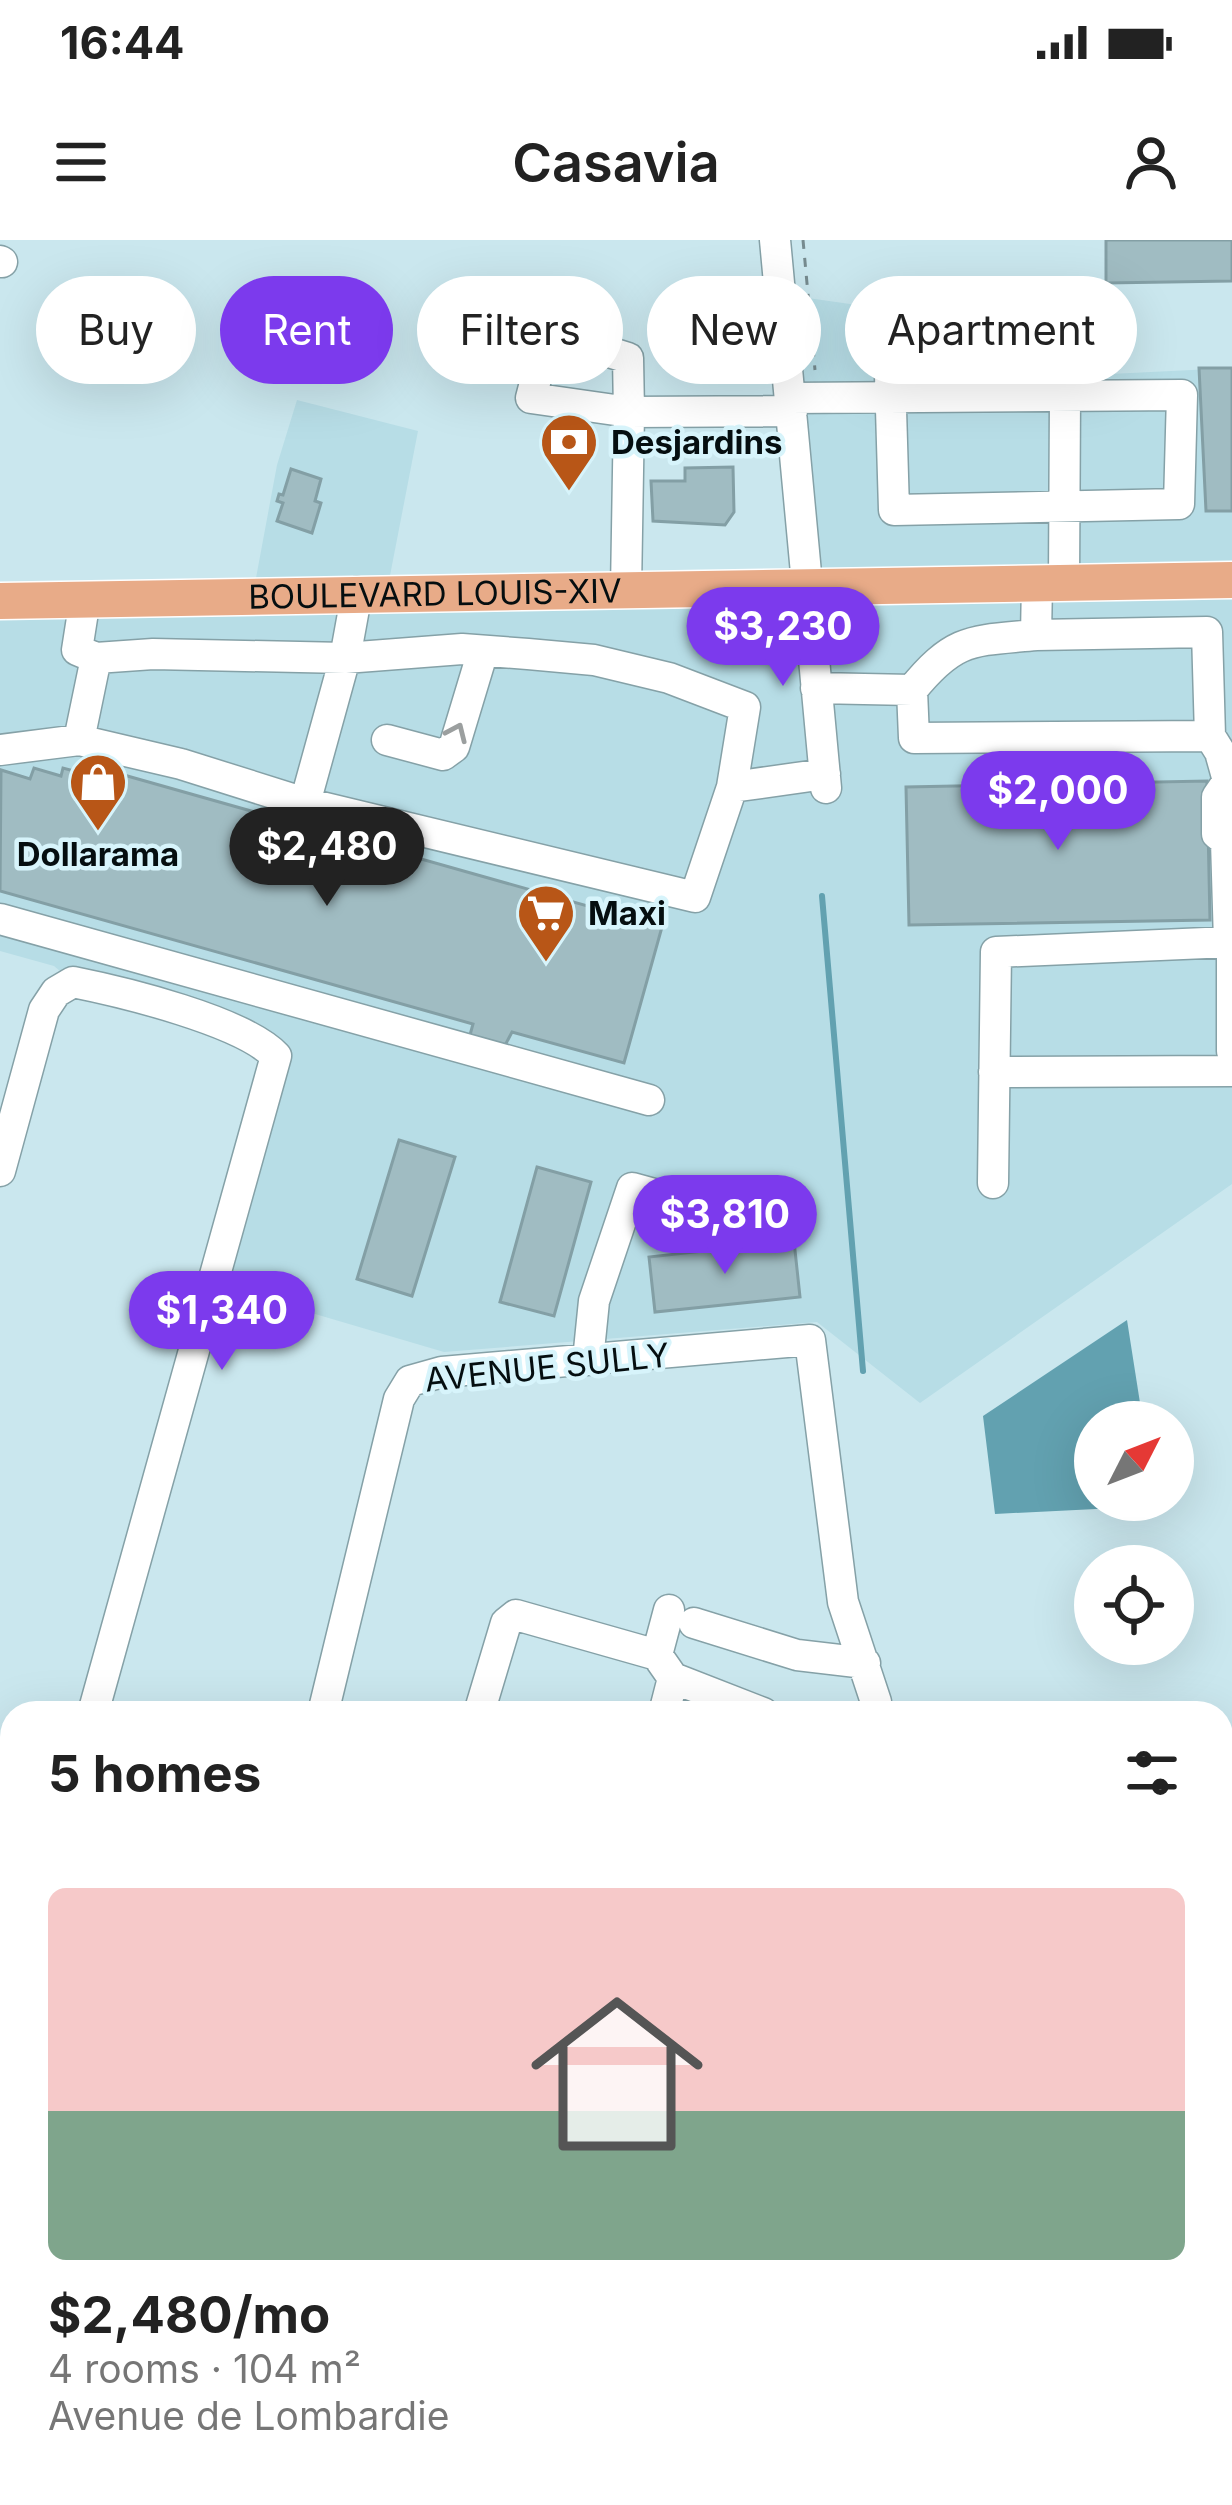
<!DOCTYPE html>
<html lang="en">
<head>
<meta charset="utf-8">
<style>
	body { margin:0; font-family:Inter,sans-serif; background:#f6f6f6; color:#222; height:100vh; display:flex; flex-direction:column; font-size:45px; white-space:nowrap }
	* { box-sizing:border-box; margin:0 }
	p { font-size:39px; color:#767676 }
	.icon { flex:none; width:66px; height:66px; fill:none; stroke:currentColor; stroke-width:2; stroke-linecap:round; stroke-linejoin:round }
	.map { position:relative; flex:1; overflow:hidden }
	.details { position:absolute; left:0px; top:1461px; width:1233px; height:804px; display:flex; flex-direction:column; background:#fff; border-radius:36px 36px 0 0; box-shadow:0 12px 48px #0002 }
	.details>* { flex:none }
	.guide { position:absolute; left:36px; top:36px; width:1161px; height:108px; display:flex; gap:24px }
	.needle { width:78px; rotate:48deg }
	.controls { position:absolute; left:1074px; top:1161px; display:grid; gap:24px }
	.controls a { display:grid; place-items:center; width:120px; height:120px; border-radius:50%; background:#fff; box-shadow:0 12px 48px #0002; font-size:60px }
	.price { position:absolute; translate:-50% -102px; padding:0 27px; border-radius:42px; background:#7c3aed; color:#fff; font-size:39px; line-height:78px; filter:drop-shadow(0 3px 6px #0008) }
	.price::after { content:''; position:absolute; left:50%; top:72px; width:36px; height:27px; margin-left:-18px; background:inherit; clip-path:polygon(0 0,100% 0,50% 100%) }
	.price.on { background:#222; color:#fff }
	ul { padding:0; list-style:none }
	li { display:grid; align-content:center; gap:24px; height:636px; padding:0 48px }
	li+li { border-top:3px solid #e0e0e0 }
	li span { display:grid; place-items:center; height:372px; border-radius:18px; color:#555 }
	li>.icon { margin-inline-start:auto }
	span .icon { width:216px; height:216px; fill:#fffc; stroke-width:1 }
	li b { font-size:51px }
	h2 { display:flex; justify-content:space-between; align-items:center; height:144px; padding:0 48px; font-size:51px }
	.tag { padding:0 42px; border-radius:54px; background:#fff; box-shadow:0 12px 48px #0002; font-size:42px; line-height:108px }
	.tag.on { background:#7c3aed; color:#fff }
	.status { display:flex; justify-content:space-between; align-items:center; height:84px; padding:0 60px; background:#fff; direction:ltr }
	.status svg { height:33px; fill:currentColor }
	header { display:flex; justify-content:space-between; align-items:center; height:156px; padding:0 48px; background:#fff; font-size:54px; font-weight:600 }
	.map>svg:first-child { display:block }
	.built { fill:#b7dde6 }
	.water { fill:#62a1b0 }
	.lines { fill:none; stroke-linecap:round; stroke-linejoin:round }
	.stream { stroke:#62a1b0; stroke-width:6 }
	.building { fill:#a0bcc2; stroke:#839fa5; stroke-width:3 }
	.minor-casing { stroke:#85a1a7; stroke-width:33 }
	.major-casing { stroke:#fff; stroke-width:39 }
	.path { stroke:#768b8f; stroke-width:3; stroke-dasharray:9 9; stroke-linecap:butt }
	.minor { stroke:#fff; stroke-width:30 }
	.major { stroke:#e8ab88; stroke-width:36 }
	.oneway { stroke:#9b9f9f }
	.labels { text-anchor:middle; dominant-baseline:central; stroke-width:9; stroke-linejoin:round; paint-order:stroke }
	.poi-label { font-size:33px; font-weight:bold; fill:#050e10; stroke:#d7f4fb; text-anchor:start }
	.street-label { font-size:33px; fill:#050e10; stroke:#d7f4fb }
</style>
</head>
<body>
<div class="status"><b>16:44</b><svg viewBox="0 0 49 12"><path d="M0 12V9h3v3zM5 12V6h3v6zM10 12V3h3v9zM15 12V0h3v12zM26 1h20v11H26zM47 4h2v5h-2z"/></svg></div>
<header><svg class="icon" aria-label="menu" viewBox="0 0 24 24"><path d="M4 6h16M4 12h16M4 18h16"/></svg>Casavia<svg class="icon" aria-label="person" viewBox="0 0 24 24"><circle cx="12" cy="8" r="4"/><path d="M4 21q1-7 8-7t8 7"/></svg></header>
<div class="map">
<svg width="1232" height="2265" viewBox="0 0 1232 2265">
	<rect width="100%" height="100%" fill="#cae7ee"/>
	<!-- built -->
	<path class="built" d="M 780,54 L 1067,95 L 1070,136 L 1232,128 L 1232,944 L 920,1163 L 817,1082 L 444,1112 L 213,1044 L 276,816 L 73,742 L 54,726 L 0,711 L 0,361 L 253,354 L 277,225 L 297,160 L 418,191 L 387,351 L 809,345 Z"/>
	<!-- water -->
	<path class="water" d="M 1127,1080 L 1143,1182 L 1095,1182 L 1095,1260 L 1155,1260 L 1156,1266 L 995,1274 L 983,1176 Z"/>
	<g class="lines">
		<!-- stream -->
		<path class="stream" d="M 822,656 L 863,1131"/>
	</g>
	<!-- building -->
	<path class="building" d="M 1106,0 L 1232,0 L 1232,41 L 1106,43 Z
		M 1199,128 L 1232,128 L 1232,271 L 1206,271 Z
		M 733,227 L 734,272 L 725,285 L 653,281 L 651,241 L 685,241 L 685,228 Z
		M 291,229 L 321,239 L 315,261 L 321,263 L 312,293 L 277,281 L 283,263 L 277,261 L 279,254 L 283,255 Z
		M 92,526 L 662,687 L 624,823 L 512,792 L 500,815 L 467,806 L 473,784 L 0,651 L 1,530 L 30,539 L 34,528 L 61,536 L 63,528 L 89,535 Z
		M 1207,541 L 1210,680 L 909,685 L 906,547 Z
		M 399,900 L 455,917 L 412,1056 L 357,1039 Z
		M 537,927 L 591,942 L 554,1076 L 500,1062 Z
		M 794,1001 L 800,1057 L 655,1072 L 649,1017 Z"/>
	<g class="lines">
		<defs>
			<path id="minor" d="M 775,0 L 826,548
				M 0,21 L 2,22
				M 548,93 L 628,118 L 629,172 L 531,158 Z
				M 791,158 L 1182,155 L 1179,264 L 894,270 L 889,102 L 1018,98 L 1019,156
				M 1064,342 L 1065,156
				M 1037,343 L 1036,395 L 1207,392 L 1210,496 L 1220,512 L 1232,555
				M 626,350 L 629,172 L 792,171
				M 85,359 L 77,410 L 96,418 L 153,414 L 345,418 L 462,409 L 528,414 L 594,420 L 669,438 L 745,467 L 732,547
				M 816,448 L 912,450 L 914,498 L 1210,496
				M 912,450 C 955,397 972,401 1036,395
				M 79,500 L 96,418
				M 387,500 L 443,515 L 454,507 L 483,411
				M 0,510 L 79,500 L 181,524 L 305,563 L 695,657 L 732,547 L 825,534
				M 305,563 L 345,418 L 357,352
				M 0,679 L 649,860
				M 1232,701 L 1232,811
				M 994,832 L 1232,831
				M 0,931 L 44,770 L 56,752 L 73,742 C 123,752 243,781 276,816 L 93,1473
				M 993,943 L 996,712 L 1229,702 L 1226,601 L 1217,594 L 1217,557 L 1226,544
				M 588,1120 L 594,1061 L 632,948 L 752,981
				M 694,1383 L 797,1415 L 865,1423
				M 657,1415 L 669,1370
				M 323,1473 L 399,1159 L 410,1141 L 442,1132 L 810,1100 L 843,1362 L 876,1462 L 873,1473
				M 479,1473 L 506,1383 L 516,1375 L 657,1415 L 673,1438 L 763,1473
				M 664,1473 L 673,1438
				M 0,1586 L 12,1589
				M 0,1830 L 12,1834
				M 1221,1856 L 1232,1859
				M 1221,2082 L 1232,2084
				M 652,2253 L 692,2265
				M 5,2265 L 12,2242
				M 235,2265 L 238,2253
				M 488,2265 L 491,2253"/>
			<g id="major">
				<path id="s1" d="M 0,361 L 1232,340"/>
			</g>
		</defs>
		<!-- minor casing -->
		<use href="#minor" class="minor-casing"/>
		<!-- major casing -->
		<use href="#major" class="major-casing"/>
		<!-- path -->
		<path class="path" d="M 803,0 L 815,130
			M 975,2253 L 977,2265"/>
		<!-- minor -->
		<use href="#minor" class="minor"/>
		<!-- major -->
		<use href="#major" class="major"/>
	</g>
	<!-- one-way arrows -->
	<defs><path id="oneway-chevron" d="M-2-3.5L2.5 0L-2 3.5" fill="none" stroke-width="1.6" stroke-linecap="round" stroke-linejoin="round" transform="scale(3)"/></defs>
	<use class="oneway" href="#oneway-chevron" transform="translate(457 492) rotate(-66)"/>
	<!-- icons -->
	<defs>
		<symbol id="bank-pin" viewBox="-11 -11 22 30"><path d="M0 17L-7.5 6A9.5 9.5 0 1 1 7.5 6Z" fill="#b85617" stroke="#d7f4fb"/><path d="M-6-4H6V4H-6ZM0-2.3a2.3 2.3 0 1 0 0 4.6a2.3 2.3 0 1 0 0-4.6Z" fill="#fff"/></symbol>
		<symbol id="shop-pin" viewBox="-11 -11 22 30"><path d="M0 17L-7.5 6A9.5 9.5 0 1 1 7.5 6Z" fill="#b85617" stroke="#d7f4fb"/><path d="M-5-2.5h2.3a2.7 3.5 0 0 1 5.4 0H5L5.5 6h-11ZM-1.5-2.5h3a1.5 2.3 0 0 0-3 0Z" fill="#fff"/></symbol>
		<symbol id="supermarket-pin" viewBox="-11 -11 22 30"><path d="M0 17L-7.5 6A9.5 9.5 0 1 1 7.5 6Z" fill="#b85617" stroke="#d7f4fb"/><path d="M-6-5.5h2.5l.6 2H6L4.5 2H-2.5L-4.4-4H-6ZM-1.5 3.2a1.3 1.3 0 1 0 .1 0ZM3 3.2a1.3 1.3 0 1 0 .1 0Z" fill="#fff"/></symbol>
	</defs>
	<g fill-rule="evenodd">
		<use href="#bank-pin" x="536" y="169" width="66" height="90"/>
		<use href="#shop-pin" x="65" y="509" width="66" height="90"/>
		<use href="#supermarket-pin" x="513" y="640" width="66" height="90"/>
	</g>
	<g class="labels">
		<!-- poi labels -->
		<g class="poi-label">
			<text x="611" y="202">Desjardins</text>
			<text x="98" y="614" text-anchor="middle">Dollarama</text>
			<text x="588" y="673">Maxi</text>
		</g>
		<!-- street labels -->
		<g class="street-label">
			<text stroke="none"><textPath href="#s1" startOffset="435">BOULEVARD LOUIS-XIV</textPath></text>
			<text transform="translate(547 1127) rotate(-6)">AVENUE SULLY</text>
		</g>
	</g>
</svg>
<div class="controls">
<a><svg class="needle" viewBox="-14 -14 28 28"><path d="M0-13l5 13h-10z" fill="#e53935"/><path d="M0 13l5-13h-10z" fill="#767676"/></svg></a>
<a><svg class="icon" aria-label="locate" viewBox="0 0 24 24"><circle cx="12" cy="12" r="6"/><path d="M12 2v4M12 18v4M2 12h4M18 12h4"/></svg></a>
</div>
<b class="price" style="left:783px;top:449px">$3,230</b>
<b class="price" style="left:1058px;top:613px">$2,000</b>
<b class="price on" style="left:327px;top:669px">$2,480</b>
<b class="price" style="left:725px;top:1037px">$3,810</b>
<b class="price" style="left:222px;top:1133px">$1,340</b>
<div class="guide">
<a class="tag">Buy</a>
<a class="tag on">Rent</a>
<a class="tag">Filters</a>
<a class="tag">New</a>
<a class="tag">Apartment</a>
</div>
<section class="details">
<h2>5 homes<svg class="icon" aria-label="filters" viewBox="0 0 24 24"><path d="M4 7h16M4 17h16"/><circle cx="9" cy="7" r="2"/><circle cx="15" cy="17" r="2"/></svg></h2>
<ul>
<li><span style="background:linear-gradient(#f6c9c9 60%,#7fa58c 0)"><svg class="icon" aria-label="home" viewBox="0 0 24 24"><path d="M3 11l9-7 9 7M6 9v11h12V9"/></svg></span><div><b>$2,480/mo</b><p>4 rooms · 104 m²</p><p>Avenue de Lombardie</p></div></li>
</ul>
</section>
</div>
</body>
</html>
